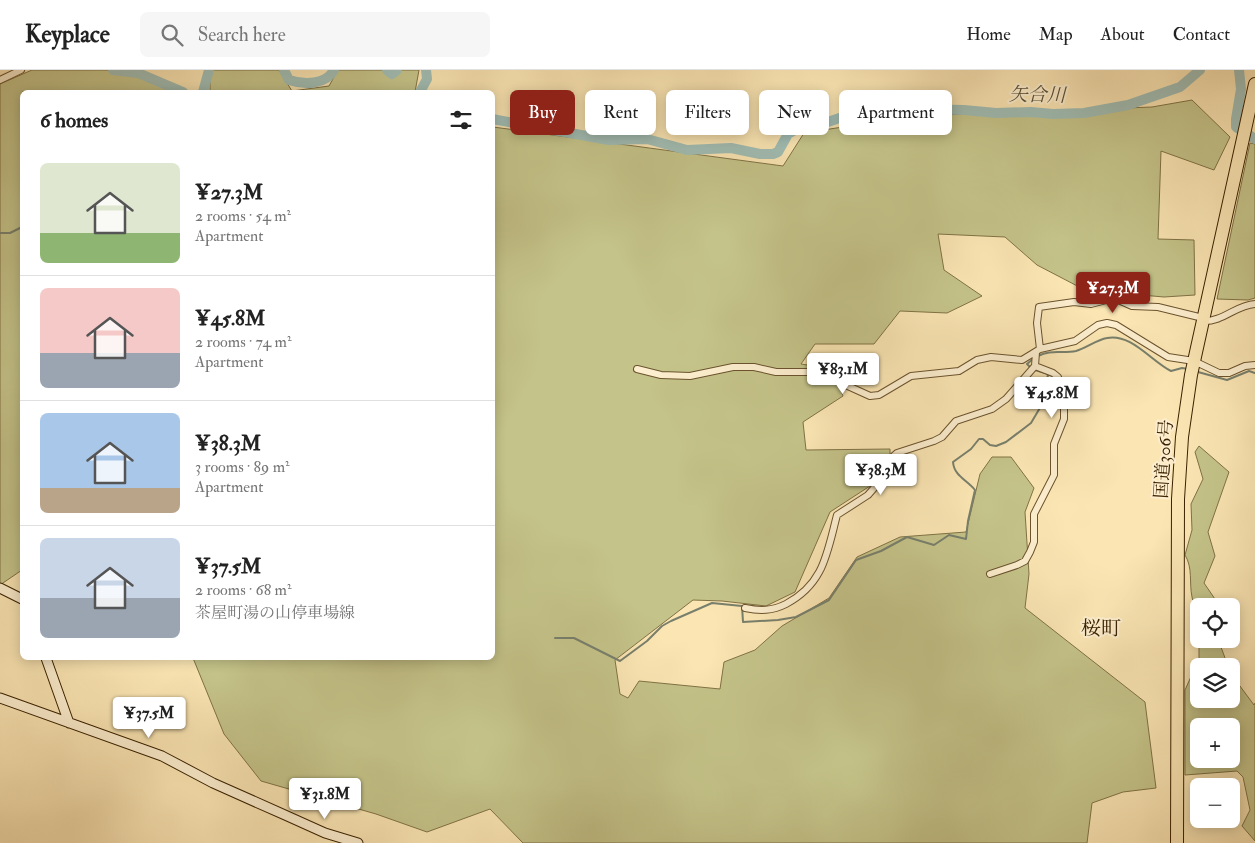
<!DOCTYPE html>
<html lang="en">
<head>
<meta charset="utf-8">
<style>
	body { margin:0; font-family:"IM FELL Double Pica","Noto Serif JP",serif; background:#f6f6f6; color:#222; height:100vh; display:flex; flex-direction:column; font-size:19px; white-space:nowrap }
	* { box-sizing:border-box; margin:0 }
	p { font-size:16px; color:#767676 }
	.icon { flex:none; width:28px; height:28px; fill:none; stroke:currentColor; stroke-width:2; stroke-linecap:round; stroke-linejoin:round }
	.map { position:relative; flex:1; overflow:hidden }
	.details { position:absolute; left:20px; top:20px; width:475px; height:570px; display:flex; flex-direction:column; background:#fff; border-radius:8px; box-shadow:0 2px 12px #0003 }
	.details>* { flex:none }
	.guide { position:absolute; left:510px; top:20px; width:475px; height:45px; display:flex; gap:10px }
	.controls { position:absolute; left:1190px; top:528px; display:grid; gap:10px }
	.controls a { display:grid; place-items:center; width:50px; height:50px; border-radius:8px; background:#fff; box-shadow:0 2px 12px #0003; font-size:25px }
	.price { position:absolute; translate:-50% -42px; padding:0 11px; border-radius:5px; background:#fff; color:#222; font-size:16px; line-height:32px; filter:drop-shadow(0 1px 2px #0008) }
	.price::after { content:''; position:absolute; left:50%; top:30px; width:15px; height:11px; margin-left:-8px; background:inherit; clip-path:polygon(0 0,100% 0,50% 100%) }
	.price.on { background:#8f2418; color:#fff }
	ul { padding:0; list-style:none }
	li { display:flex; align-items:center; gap:15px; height:125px; padding:0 20px }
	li+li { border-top:1px solid #e0e0e0 }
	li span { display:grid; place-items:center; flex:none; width:140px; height:100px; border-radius:8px; color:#555 }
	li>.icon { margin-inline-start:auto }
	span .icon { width:60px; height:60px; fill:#fffc; stroke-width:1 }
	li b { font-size:21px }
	h2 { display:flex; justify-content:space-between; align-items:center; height:60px; padding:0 20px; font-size:21px }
	.pill { padding:0 18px; border-radius:8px; background:#fff; box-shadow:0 2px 12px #0003; font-size:18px; line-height:45px }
	.pill.on { background:#8f2418; color:#fff }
	header { display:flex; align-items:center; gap:30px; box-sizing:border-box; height:70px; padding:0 25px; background:#fff; border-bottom:1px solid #e0e0e0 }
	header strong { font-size:24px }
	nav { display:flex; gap:28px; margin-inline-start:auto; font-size:18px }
	.search { width:350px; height:45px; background:#f6f6f6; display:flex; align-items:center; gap:12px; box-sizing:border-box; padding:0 18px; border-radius:8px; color:#767676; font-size:19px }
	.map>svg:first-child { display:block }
	.green { fill:#c4c389; stroke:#807245; fill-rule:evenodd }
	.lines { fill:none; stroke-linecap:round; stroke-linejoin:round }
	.stream { stroke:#787f6c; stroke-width:2 }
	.river { stroke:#a0bdb4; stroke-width:10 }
	.street-casing { stroke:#6b532e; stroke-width:8 }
	.secondary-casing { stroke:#3b2201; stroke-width:11 }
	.highway-casing { stroke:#3b2201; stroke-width:14 }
	.street { stroke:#fceece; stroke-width:6 }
	.secondary { stroke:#fceece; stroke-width:9 }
	.highway { stroke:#fae5b3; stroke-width:12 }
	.labels { text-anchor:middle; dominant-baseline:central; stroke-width:4; stroke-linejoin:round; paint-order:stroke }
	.street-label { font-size:18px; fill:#3b2201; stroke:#fceece }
	.water-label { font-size:19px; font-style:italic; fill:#595037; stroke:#fceece }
	.quarter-label { font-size:20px; fill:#3b2201; stroke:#fceece }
</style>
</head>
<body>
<header>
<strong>Keyplace</strong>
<div class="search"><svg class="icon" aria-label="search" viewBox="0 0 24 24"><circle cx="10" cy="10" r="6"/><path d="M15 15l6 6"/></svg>Search here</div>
<nav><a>Home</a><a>Map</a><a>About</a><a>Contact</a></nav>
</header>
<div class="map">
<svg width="1255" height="773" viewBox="0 0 1255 773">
	<rect width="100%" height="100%" fill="#fae5b3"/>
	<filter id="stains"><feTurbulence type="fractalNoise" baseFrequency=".004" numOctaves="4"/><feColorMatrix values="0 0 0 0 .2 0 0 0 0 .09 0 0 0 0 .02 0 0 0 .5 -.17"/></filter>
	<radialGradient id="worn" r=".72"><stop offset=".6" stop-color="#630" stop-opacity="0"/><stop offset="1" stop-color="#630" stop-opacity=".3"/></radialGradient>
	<!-- green -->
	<path class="green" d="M 32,0 L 126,0 L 187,22 L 22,22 L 22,500 L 0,515 L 0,14 Z
		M 210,0 L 279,0 L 292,21 L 329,16 L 338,0 L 419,0 L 415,22 L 210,22 Z
		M 1192,30 L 1230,67 L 1214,100 L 1161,81 L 1158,169 L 1194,170 L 1195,225 L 1164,227 L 1085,220 L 1037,195 L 1005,167 L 938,164 L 944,200 L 982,226 L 947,243 L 900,241 L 874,274 L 815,274 L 801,294 L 833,299 L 843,326 L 803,352 L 806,380 L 890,379 L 890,403 L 830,442 L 795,522 L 766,536 L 722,531 L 693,530 L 615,590 L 620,624 L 628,628 L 639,611 L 720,619 L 724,592 L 755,580 L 782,556 L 829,528 L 857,487 L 900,467 L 966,462 L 980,404 L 992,387 L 1011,387 L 1034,418 L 1025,442 L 1029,504 L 1025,538 L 1145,632 L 1156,718 L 1123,722 L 1092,733 L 1087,773 L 523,773 L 490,739 L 427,762 L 376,744 L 261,711 L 224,664 L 193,588 L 492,588 L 493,57 L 783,96 L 804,63 L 914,46 L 1152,37 Z
		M 1250,73 L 1255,74 L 1255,228 L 1248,230 L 1217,229 Z
		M 1199,376 L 1229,402 L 1208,462 L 1215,486 L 1204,513 L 1217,532 L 1217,536 L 1199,536 L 1199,563 C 1198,550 1194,539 1192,527 C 1189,513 1193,498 1185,485 L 1192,460 L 1191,434 L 1203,409 L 1195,382 Z
		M 1199,569 L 1218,569 L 1228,596 L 1199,596 L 1199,629 L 1231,629 L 1231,604 L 1254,635 L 1255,633 L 1255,771 L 1242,756 L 1250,740 L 1243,707 L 1237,701 L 1185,705 L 1185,620 L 1199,589 ZM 1231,656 L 1231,689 L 1199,689 L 1199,656 Z"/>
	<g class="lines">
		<!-- stream -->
		<path class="stream" d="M 0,163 L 10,163 L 22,157
			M 1038,286 C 1051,279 1062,284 1076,281 C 1087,278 1096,270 1107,268 C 1131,263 1151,291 1171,301 L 1182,298 L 1188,299
			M 1031,298 L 1027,294 L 1034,288
			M 1198,302 L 1227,310 L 1249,301 L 1255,303
			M 555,568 L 574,568 L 620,591 L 647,571 L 662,556 L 671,551 L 712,533 L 742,536 L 743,552 L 778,550 L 796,547 L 829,530 L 856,490 L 881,481 L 907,467 L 934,475 L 949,465 L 966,469 L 968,451 L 975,420 C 967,410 954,406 953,392 L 971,379 L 979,369 L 983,369 L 990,375 L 996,376 L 1006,372 L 1031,353 L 1044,331 L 1048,304 L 1035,300"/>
		<!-- river -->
		<path class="river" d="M 113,0 L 138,3 L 183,22
			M 284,0 L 289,10 C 304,15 326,15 334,0
			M 387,0 L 392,4 L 397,0
			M 1239,0 L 1241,19 L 1236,49 L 1236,57 L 1255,69
			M 203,22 L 209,0
			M 420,22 L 427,9 L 426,0
			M 492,49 L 609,70 L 647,69 L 687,80 L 731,78 L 760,84 L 773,84 L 778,82 L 788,64 L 797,59 L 819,55 L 869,38 L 964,40 L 996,43 L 1031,42 L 1053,44 L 1084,43 L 1128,35 L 1180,17 L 1200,0"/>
		<defs>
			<path id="street" d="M 0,10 L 21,0
				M 1203,251 C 1223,252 1236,235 1255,234
				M 1040,279 L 1037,253 L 1039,237 L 1074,232 L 1091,234 L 1114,228 L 1132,236 L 1158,237 L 1203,248
				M 637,299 L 661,305 L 690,306 L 733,297 L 754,297 L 776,302 L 817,302 L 870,326 L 879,325 L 911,306 L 959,301 L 977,290 L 991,287 L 1022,290 L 1040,279 L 1075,271 L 1098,255 L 1107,253 L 1116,255 L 1168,287 L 1194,291 L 1219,303 L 1229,303 L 1245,296 L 1255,295
				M 990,504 L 1017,495 L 1025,491 L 1030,482 L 1034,472 L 1034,444 L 1054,405 L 1054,374 L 1064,349 L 1064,331 L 1060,324 L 1058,307 L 1053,303 L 1035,296
				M 745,538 C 760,541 772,541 786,534 C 824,514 827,483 837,445 L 868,425 L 875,417 L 888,391 L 897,383 L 934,371 L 942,367 L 956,351 L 992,339 L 1006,329 L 1035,296 L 1036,282"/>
			<path id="secondary" d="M 0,518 L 22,529
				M 46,588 L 69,653
				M 0,628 L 162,686 L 213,713 L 285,745 L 325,763 L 358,773"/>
			<path id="highway" d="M 1177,773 L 1178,429 L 1182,367 L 1191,305 L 1255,14"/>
		</defs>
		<!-- street casing -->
		<use href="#street" class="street-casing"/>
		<!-- secondary casing -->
		<use href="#secondary" class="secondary-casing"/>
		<!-- highway casing -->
		<use href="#highway" class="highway-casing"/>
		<!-- street -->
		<use href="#street" class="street"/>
		<!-- secondary -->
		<use href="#secondary" class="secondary"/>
		<!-- highway -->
		<use href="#highway" class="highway"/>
	</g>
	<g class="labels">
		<!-- street labels -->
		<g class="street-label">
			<text transform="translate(1164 389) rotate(-86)">国道306号</text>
		</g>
		<!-- water labels -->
		<g class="water-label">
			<text transform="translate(1037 25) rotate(1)">矢合川</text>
		</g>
		<!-- quarter labels -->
		<g class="quarter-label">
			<text x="1101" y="558">桜町</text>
		</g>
	</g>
	<rect width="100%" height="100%" filter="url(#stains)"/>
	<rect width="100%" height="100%" fill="url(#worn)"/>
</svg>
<div class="controls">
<a><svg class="icon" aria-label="locate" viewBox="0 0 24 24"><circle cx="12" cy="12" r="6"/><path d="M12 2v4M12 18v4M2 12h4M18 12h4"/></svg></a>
<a><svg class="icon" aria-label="layers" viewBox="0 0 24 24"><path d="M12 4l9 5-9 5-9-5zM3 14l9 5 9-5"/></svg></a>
<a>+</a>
<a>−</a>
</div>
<b class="price on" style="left:1113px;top:244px">¥27.3M</b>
<b class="price" style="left:843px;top:325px">¥83.1M</b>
<b class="price" style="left:1052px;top:349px">¥45.8M</b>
<b class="price" style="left:881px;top:426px">¥38.3M</b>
<b class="price" style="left:149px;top:669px">¥37.5M</b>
<b class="price" style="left:325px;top:750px">¥31.8M</b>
<div class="guide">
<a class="pill on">Buy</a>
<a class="pill">Rent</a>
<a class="pill">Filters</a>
<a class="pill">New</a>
<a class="pill">Apartment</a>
</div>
<section class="details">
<h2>6 homes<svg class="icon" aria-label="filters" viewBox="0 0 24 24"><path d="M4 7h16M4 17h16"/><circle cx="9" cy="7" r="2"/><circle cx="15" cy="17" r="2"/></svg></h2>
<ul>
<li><span style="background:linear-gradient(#dfe7d0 70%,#8fb573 0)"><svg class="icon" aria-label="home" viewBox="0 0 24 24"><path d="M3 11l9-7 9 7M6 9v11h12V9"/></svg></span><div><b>¥27.3M</b><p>2 rooms · 54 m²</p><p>Apartment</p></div></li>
<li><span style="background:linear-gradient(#f6c9c9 65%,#9aa5b1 0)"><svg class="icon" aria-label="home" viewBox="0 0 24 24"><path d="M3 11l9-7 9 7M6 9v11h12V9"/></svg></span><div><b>¥45.8M</b><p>2 rooms · 74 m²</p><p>Apartment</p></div></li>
<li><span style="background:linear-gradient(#a9c7e8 75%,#b9a48a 0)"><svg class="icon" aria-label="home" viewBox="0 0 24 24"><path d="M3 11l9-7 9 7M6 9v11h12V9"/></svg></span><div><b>¥38.3M</b><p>3 rooms · 89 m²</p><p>Apartment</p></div></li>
<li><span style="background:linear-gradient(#c9d6e8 60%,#9aa5b1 0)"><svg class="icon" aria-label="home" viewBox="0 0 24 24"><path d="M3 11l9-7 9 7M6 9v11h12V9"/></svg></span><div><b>¥37.5M</b><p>2 rooms · 68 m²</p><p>茶屋町湯の山停車場線</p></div></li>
</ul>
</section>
</div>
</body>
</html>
